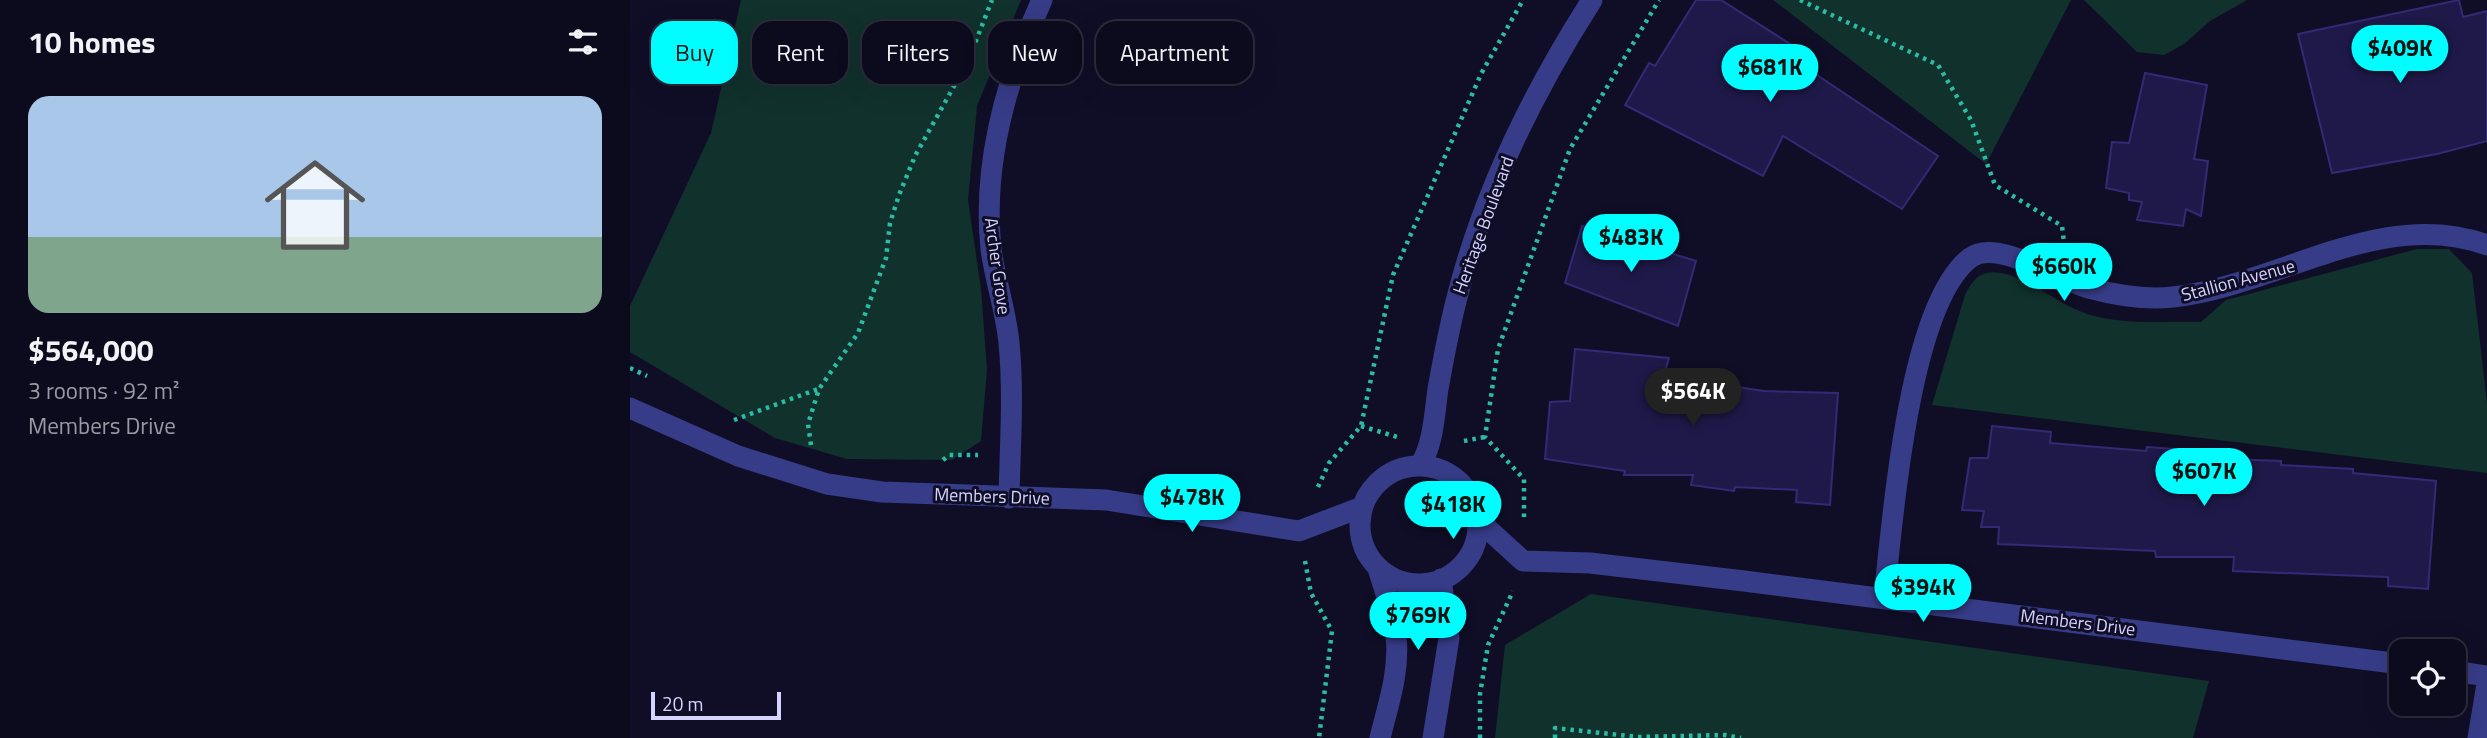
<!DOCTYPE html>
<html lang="en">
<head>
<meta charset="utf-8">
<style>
	body { margin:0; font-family:"Titillium Web",sans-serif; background:#1a182a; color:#f1f3f6; height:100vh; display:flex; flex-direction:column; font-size:26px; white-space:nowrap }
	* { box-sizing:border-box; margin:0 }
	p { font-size:23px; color:#9a9aa4 }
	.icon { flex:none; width:38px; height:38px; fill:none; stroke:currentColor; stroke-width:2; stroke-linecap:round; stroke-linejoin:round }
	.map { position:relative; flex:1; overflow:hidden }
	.drawer { display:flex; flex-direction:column; background:#0c0a1d; width:630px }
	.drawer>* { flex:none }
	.guide { position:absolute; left:21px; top:21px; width:665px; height:63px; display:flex; gap:14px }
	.controls { position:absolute; left:1759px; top:639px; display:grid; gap:14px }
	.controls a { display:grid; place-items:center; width:77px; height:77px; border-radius:14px; background:#0c0a1d; box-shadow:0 7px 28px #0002,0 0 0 2px #2c2b3b; font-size:35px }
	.scale { position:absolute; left:21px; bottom:18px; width:130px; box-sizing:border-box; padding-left:7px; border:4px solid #d5d4ff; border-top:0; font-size:19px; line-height:24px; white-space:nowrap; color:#d5d4ff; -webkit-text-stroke:5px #100e27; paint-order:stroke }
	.price { position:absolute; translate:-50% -60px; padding:0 16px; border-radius:24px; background:#00fdff; color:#111; font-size:23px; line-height:46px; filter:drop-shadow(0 2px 4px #0008) }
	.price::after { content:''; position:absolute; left:50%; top:42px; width:21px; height:16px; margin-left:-10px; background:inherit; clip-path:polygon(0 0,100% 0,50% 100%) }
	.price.on { background:#222; color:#fff }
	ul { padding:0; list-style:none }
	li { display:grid; align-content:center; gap:14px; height:371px; padding:0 28px }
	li+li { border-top:2px solid #2c2b3b }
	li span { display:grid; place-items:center; height:217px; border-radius:21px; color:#555 }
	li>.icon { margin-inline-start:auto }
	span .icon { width:126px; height:126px; fill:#fffc; stroke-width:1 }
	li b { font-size:30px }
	h2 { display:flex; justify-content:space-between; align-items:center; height:84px; padding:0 28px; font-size:30px }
	.pill { padding:0 24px; border-radius:21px; background:#0c0a1d; box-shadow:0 7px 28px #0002,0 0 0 2px #2c2b3b; font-size:24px; line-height:63px }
	.pill.on { background:#00fdff; color:#111 }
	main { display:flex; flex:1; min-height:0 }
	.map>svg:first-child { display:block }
	.green { fill:#11312d }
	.building { fill:#1f1949; stroke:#322a75; stroke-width:2 }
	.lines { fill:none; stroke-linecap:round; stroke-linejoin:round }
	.path { stroke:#2abda6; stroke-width:4.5; stroke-dasharray:3.5 5; stroke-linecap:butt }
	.street { stroke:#373c88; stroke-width:21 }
	.labels { text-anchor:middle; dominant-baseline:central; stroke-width:6; stroke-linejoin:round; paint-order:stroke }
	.street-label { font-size:18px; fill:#d5d4ff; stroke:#100e27 }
</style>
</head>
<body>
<main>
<section class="drawer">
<h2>10 homes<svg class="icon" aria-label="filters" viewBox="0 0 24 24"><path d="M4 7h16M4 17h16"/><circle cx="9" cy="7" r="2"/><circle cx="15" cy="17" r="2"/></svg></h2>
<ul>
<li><span style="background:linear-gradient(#a9c7e8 65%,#7fa58c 0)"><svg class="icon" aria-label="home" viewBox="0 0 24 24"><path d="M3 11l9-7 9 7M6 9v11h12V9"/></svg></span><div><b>$564,000</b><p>3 rooms · 92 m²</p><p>Members Drive</p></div></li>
</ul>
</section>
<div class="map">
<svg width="1857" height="738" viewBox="0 0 1857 738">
	<rect width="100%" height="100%" fill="#100e27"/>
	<!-- green -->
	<path class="green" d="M 111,0 L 391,0 L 347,106 L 338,200 L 351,289 L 357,370 L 351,441 L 322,460 L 217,459 L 145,438 L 0,352 L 0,306 L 81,133 Z
		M 1143,0 L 1441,0 L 1356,164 Z
		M 1454,0 L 1617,0 L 1580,21 L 1554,44 L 1534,55 L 1507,52 Z
		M 1787,249 L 1819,249 L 1842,273 L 1857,403 L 1857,473 L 1302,405 L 1335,295 C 1340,286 1345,275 1357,273 C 1389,268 1423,302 1452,312 C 1488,326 1533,321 1571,322 L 1596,300 Z
		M 961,594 L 1579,681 L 1563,738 L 865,738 L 875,645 Z"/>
	<!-- building -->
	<path class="building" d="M 1066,0 L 1091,0 L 1187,61 L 1181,71 L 1308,156 L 1272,209 L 1153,136 L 1133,176 L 995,105 L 1019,63 L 1025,66 Z
		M 1829,0 L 1833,17 L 1857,11 L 1857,141 L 1807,154 L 1702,173 L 1668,34 Z
		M 1515,73 L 1577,85 L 1564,159 L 1578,161 L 1571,216 L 1556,209 L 1553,226 L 1507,220 L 1512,202 L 1499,200 L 1499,193 L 1476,188 L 1482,142 L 1499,143 Z
		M 952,226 L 1066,261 L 1048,326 L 935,283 Z
		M 945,349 L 1039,358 L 1034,375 L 1047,378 L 1134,391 L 1208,393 L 1200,505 L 1166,502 L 1167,490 L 1105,487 L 1104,491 L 1061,485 L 1063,475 L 994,475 L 995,471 L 915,459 L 920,402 L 940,401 Z
		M 1362,426 L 1421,432 L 1420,443 L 1516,451 L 1517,447 L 1571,451 L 1571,458 L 1651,461 L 1651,465 L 1723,469 L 1723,473 L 1806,481 L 1798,589 L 1758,586 L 1758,577 L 1603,571 L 1604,557 L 1526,557 L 1525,551 L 1368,544 L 1369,527 L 1351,527 L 1354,511 L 1332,510 L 1340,458 L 1358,458 Z"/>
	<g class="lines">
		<!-- path -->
		<path class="path" d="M 1170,0 L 1308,65 L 1341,120 L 1365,185 L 1432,226 L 1434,242
			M 0,368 L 17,376
			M 104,420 L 188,389
			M 731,426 L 767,437
			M 834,441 L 855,437
			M 181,445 L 178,424 L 189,389 L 228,333 L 256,258 L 260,223 L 269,195 L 285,156 L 338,61 L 362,0
			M 313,460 L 319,455 L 348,455
			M 688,487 L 699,463 L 731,426 L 763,275 L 851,74 L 893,0
			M 894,517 L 894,479 L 855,437 L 868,349 L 940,149 L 1029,0
			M 675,561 L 681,593 L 702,631 L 689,738
			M 850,738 L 850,694 L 858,645 L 883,591
			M 925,738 L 925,728 L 1008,737 L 1095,735 L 1111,738"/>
		<!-- street -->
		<path class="street" d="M 0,408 L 108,456 L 197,484 L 252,492 L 476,500 L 669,531 L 732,507
			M 790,466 C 804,442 804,416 808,389 C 814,356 820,322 829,290 C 856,187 905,89 962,0
			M730 525a59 59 0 1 1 118 0a59 59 0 1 1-118 0Z
			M 379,498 C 380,447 384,394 379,343 C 376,311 365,280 361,249 C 352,163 377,77 412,0
			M 848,520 L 893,561 L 960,563 L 1114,581 L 1771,664
			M 748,568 C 754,590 764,613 766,636 C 770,671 758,705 750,738
			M 1254,597 C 1263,520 1278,306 1340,258 C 1367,237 1428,281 1459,288 C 1485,295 1516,300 1543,297 C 1647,286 1751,206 1857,245
			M 1824,671 L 1857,676
			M 803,738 L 819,638 L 811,579
			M 1848,738 L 1857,684"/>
	</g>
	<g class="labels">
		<!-- street labels -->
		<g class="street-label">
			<text transform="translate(853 225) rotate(-70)">Heritage Boulevard</text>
			<text transform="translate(368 266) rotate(82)">Archer Grove</text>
			<text transform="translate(1608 280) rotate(-15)">Stallion Avenue</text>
			<text transform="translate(362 496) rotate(2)">Members Drive</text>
			<text transform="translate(1448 622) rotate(7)">Members Drive</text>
		</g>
	</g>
</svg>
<div class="controls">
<a><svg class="icon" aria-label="locate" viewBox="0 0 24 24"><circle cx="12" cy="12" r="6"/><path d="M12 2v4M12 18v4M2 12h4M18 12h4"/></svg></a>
</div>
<div class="scale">20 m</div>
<b class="price" style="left:1770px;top:85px">$409K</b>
<b class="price" style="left:1140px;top:104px">$681K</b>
<b class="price" style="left:1001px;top:274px">$483K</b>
<b class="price" style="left:1434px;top:303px">$660K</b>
<b class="price on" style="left:1063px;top:428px">$564K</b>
<b class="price" style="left:1574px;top:508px">$607K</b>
<b class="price" style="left:562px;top:534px">$478K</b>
<b class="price" style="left:823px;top:541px">$418K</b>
<b class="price" style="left:1293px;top:624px">$394K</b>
<b class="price" style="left:788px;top:652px">$769K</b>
<div class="guide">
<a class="pill on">Buy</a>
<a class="pill">Rent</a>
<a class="pill">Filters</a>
<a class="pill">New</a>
<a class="pill">Apartment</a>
</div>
</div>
</main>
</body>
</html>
